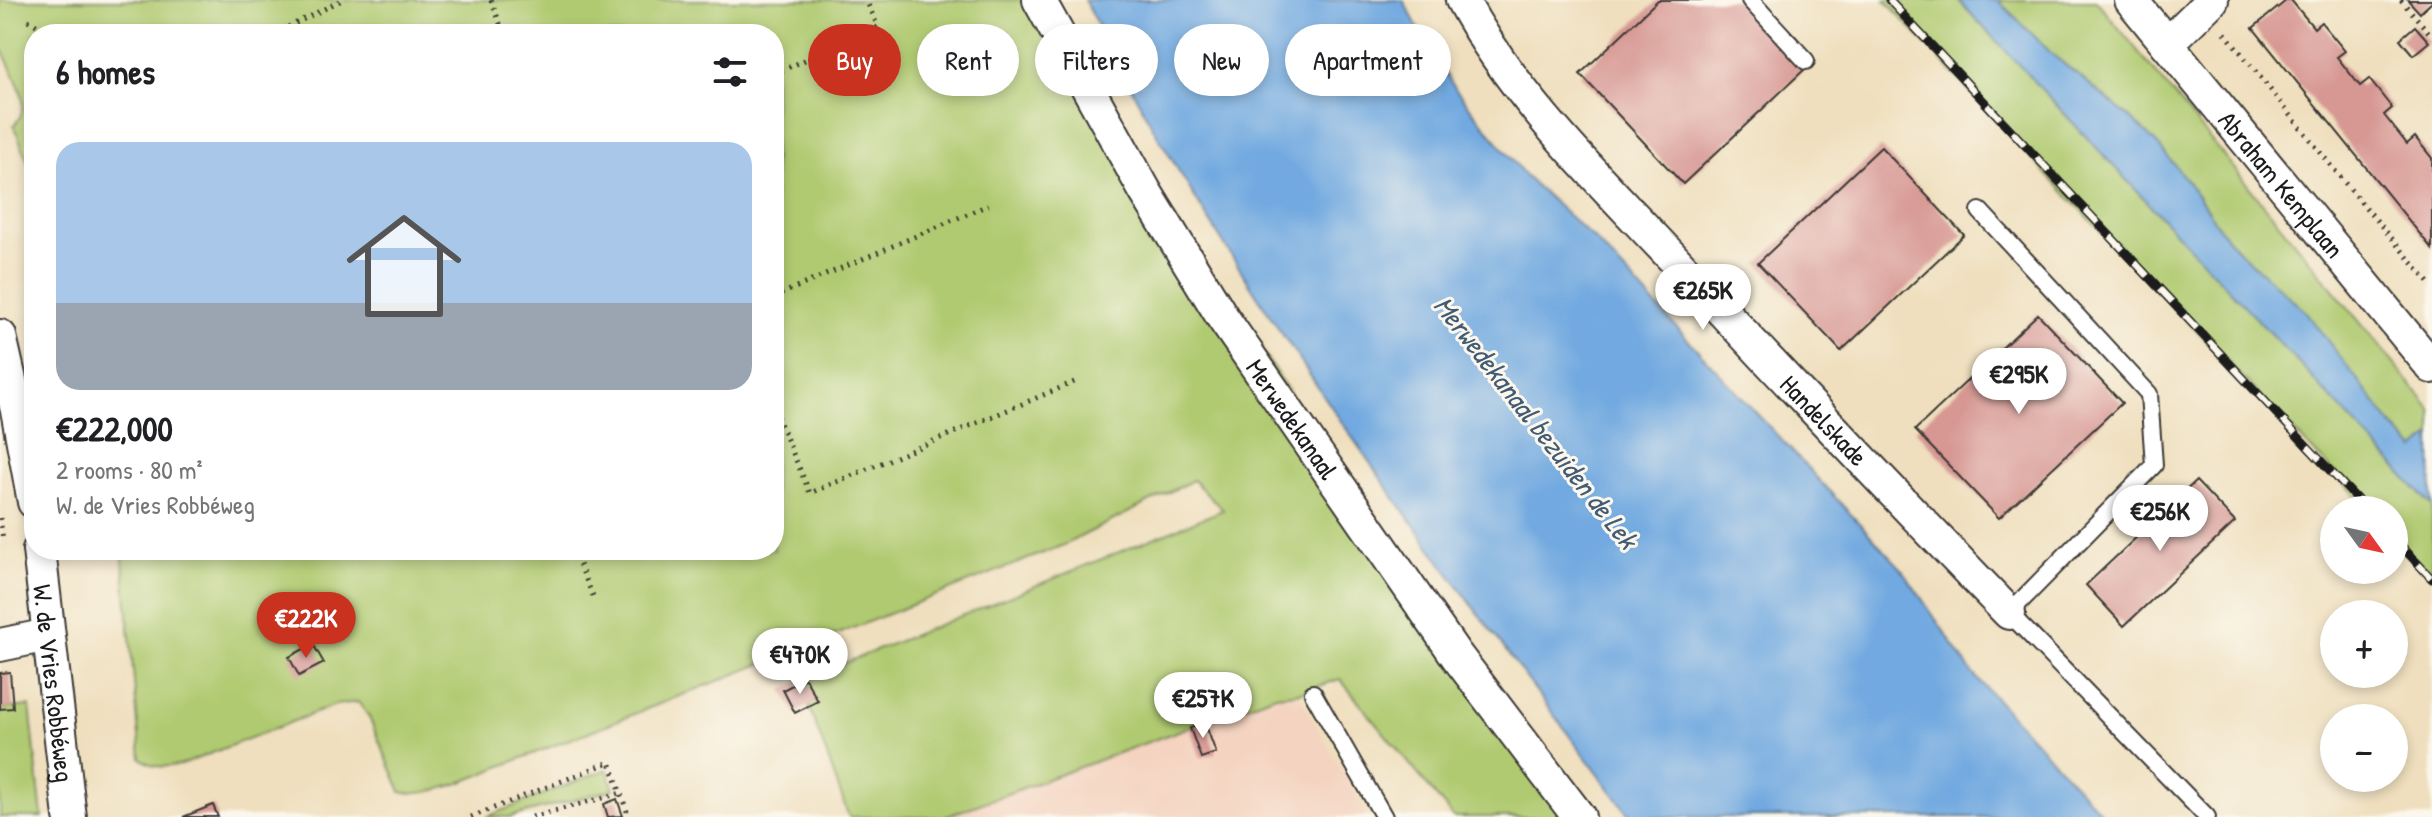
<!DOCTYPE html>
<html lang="en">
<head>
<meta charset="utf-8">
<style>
	body { margin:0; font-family:"Patrick Hand",sans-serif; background:#f6f6f6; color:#202124; height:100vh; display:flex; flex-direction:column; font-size:30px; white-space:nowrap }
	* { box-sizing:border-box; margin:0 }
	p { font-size:26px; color:#757577 }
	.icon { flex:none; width:44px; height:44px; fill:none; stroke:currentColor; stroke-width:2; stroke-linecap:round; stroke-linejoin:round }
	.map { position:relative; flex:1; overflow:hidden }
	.details { position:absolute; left:24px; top:24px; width:760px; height:536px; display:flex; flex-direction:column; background:#fff; border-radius:32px; box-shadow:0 4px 12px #0003 }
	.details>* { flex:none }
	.guide { position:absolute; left:808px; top:24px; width:760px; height:72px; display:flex; gap:16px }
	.needle { width:52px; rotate:123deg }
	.fabs { position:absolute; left:2320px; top:496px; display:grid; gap:16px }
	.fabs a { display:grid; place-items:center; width:88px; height:88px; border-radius:50%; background:#fff; box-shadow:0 4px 12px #0003; font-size:40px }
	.price { position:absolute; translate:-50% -68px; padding:0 18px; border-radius:28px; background:#fff; color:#222; font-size:26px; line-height:52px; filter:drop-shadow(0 2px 4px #0008) }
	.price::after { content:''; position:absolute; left:50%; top:48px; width:24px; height:18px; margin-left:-12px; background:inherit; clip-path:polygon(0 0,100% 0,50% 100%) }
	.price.current { background:#c8321e; color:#fff }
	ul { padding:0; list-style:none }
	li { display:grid; align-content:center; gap:16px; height:424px; padding:0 32px }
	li+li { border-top:2px solid #e0e0e0 }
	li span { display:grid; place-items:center; height:248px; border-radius:24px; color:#555 }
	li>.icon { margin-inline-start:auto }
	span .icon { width:144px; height:144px; fill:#fffc; stroke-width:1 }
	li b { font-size:34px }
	h2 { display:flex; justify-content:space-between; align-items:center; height:96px; padding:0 32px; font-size:34px }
	.chip { padding:0 28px; border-radius:36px; background:#fff; box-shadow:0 4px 12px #0003; font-size:28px; line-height:72px }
	.chip.current { background:#c8321e; color:#fff }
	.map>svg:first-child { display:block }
	.built { fill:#f4d3c0 }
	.green { fill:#b0ca71; stroke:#667346; stroke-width:2 }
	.water { fill:#71a9e0; stroke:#46627e; stroke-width:2 }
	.building { fill:#d79793 }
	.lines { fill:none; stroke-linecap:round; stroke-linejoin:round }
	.service-casing { stroke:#3c3934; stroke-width:20 }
	.minor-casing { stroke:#3c3934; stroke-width:36 }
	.path { stroke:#3c3934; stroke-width:5; stroke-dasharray:2 6; stroke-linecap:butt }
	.service { stroke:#fff; stroke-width:16 }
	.minor { stroke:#fff; stroke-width:32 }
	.rail-casing { stroke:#1c1c1c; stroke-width:9 }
	.rail { stroke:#fbf7ec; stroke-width:6; stroke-dasharray:18; stroke-linecap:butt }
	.labels { text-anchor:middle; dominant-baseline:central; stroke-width:6; stroke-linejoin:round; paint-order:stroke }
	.street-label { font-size:26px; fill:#1c1c1c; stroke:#fbf7ec }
	.water-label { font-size:28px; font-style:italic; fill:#425b74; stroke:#fbf7ec }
</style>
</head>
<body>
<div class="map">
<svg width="2432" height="817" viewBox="0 0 2432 817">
	<rect width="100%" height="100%" fill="#fbf7ec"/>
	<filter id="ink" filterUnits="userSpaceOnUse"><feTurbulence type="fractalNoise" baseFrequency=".0125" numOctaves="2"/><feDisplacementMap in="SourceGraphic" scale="16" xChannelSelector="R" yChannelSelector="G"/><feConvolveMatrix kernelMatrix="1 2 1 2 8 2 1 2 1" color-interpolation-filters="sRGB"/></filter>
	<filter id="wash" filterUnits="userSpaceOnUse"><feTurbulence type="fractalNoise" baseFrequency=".006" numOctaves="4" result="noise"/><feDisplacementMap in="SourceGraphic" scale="32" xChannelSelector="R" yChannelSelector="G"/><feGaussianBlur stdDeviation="1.8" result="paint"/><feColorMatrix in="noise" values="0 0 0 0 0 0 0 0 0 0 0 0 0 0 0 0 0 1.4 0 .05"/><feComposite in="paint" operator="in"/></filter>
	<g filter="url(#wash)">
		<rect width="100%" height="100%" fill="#efdfbe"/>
		<!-- built -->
		<path class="built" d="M 1295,689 L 1368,817 L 943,817 Z"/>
		<!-- green -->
		<path class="green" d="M 0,0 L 1030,0 L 1570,817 L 1453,817 L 1340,679 L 1302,692 L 1276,695 L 944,817 L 849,817 L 800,681 L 1223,510 L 1193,480 L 1066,544 L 507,764 C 478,775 431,799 401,792 L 369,717 L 358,702 L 335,705 L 181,765 C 164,767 154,769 141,758 L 122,550 L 774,550 L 774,34 L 34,34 L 34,169 L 31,170 L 14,125 C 38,102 8,71 1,45 C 0,31 0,14 0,0 Z
			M 1885,0 L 1958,0 L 2432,506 L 2432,576 L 2394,536 L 2394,510 L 2370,510 L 2055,183 Z
			M 1998,0 L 2096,0 L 2432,410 L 2432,437 L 2415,450 L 2220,229 L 2189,183 L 2134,121 L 2053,55 Z
			M 30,706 L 42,817 L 0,817 L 0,709 Z
			M 607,769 L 614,789 L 510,817 L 486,817 Z"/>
		<!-- water -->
		<path class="water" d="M 1084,0 L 1403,0 L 1433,55 L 1457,91 L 1526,177 L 1595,240 L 1901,568 L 1973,674 L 2105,817 L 1631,817 C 1464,598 1300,376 1159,138 C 1133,93 1109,46 1084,0 Z
			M 1958,0 L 1998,0 L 2053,55 L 2134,121 L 2159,146 L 2189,183 L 2220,229 L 2241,253 L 2305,311 L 2392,425 L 2415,450 L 2431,436 L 2432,506 Z"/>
		<g id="blocks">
			<!-- building -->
			<path class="building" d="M 1658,0 L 1742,0 L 1806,68 L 1683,184 L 1580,74 Z
				M 2287,0 L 2291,0 L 2314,28 L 2321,22 L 2345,51 L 2337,57 L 2360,86 L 2369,79 L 2392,108 L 2384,115 L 2407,144 L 2415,137 L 2432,158 L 2432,249 L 2253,28 Z
				M 2408,0 L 2432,0 L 2432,2 L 2420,13 Z
				M 2415,26 L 2429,42 L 2413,55 L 2400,39 Z
				M 1881,147 L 1964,235 L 1841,351 L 1758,263 Z
				M 2038,314 L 2122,403 L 1999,518 L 1915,430 Z
				M 2196,481 L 2235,522 L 2124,626 L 2086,585 Z
				M 313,644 L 324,663 L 299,676 L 289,657 Z
				M 10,672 L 13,708 L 0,709 L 0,673 Z
				M 805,678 L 818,701 L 795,713 L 783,690 Z
				M 1205,723 L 1216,753 L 1201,758 L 1190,728 Z
				M 617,799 L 623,816 L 608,817 L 604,804 Z
				M 213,805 L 218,817 L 183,817 Z"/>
		</g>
	</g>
	<g filter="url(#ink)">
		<use href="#blocks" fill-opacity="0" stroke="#3c3934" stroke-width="2"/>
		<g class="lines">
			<defs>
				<path id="service" d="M 1750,0 L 1806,61
					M 1980,211 L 2149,394 L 2154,465 L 2009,613 L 2207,817
					M 1313,693 L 1384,817"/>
				<g id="minor">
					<path id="s1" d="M 1039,0 L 1145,191 L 1223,318 L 1456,655 L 1579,817"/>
					<path id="s2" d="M 1462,0 C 1515,98 1596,176 1672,257 C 1783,377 1896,496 2009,613"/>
					<path id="s3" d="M 2131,0 L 2432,367"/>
					<path d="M 2167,44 L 2212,0"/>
					<path d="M 0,336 L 18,415 L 34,502"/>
					<path id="s4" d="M 39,550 L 70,817"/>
					<path d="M 0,645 L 48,635"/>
				</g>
			</defs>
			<!-- service casing -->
			<use href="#service" class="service-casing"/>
			<!-- minor casing -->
			<use href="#minor" class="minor-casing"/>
			<!-- path -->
			<path class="path" d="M 491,0 L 504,34
				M 2401,0 L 2432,36
				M 28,20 L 51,34
				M 2225,33 L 2345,183 L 2432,286
				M 274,34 L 342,0
				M 774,74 L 878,27 L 866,0
				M 774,297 L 988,205
				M 774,409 L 810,493 L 1079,380
				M 0,518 L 3,540
				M 573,550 L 594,598
				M 471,817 L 610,762 L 629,817
				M 532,817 L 621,793"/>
			<!-- service -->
			<use href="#service" class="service"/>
			<!-- minor -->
			<use href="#minor" class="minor"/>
			<defs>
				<path id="rail" d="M 1889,0 L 2367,510
					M 2394,538 L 2432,579"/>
			</defs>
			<!-- rail casing -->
			<use href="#rail" class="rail-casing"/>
			<!-- rail -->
			<use href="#rail" class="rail"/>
		</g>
	</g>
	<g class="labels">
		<!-- street labels -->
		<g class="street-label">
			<text stroke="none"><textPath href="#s3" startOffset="238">Abraham Kemplaan</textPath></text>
			<text stroke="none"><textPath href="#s1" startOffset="490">Merwedekanaal</textPath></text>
			<text stroke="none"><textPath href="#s2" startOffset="556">Handelskade</textPath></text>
			<text stroke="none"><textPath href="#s4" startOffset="134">W. de Vries Robbéweg</textPath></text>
		</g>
		<!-- water labels -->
		<g class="water-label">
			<text transform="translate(1536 422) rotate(52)">Merwedekanaal bezuiden de Lek</text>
		</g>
	</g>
</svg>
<div class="fabs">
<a><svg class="needle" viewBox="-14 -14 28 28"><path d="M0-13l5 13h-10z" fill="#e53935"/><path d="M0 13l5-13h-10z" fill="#757577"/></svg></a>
<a>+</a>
<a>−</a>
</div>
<b class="price" style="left:1703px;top:332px">€265K</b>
<b class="price" style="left:2019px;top:416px">€295K</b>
<b class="price" style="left:2160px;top:553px">€256K</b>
<b class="price current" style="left:306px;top:660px">€222K</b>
<b class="price" style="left:800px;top:696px">€470K</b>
<b class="price" style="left:1203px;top:740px">€257K</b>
<div class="guide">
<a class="chip current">Buy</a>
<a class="chip">Rent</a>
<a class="chip">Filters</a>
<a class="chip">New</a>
<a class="chip">Apartment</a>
</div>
<section class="details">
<h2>6 homes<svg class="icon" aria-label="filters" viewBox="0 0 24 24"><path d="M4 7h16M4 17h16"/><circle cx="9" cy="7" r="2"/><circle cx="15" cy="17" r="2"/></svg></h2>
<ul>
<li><span style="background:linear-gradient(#a9c7e8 65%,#9aa5b1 0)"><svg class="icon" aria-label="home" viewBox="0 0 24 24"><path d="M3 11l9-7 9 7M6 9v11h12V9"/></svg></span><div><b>€222,000</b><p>2 rooms · 80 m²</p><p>W. de Vries Robbéweg</p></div></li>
</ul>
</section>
</div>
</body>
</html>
